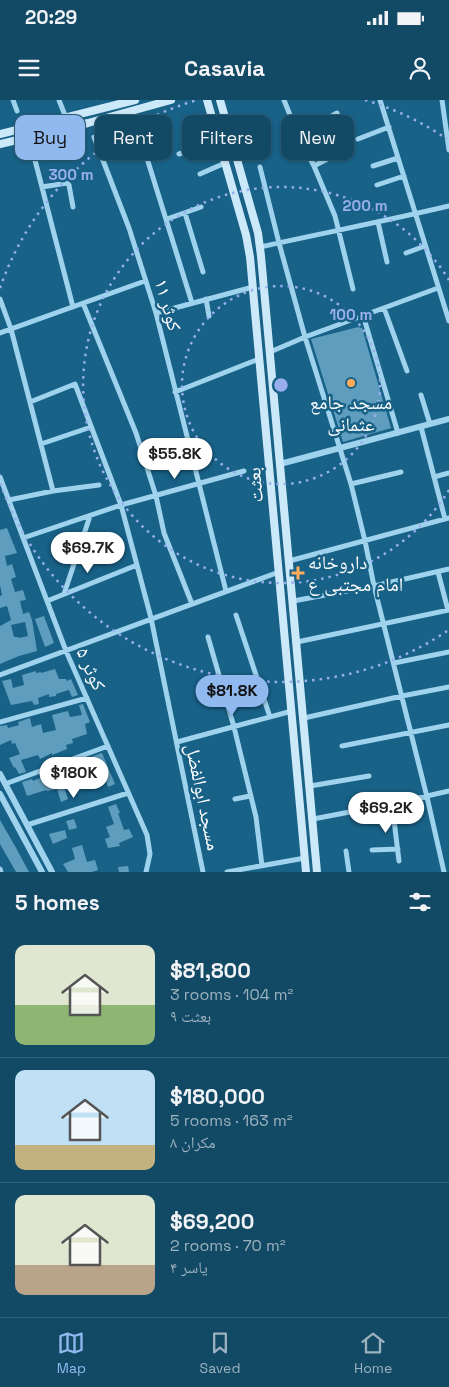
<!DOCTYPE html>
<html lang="en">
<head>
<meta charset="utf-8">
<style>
	body { margin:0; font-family:"Space Grotesk","Noto Naskh Arabic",sans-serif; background:#1f536e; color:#f1f3f6; height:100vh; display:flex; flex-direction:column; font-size:19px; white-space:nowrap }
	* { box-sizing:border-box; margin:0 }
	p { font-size:16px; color:#9cb2bf }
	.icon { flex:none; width:28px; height:28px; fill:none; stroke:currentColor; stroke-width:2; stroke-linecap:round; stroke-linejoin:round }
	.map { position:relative; height:772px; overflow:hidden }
	.panel { display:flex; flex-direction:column; background:#124965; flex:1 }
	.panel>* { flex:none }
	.banner { position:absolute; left:15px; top:15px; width:420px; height:45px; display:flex; gap:10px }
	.price { position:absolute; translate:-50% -42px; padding:0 11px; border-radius:18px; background:#fff; color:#222; font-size:16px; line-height:32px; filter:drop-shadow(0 1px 2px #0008) }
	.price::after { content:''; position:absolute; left:50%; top:30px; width:15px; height:11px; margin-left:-8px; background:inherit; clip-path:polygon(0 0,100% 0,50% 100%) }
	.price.current { background:#90b9f0; color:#111 }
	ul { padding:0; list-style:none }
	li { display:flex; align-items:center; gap:15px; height:125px; padding:0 15px }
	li+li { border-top:1px solid #316179 }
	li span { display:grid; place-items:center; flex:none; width:140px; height:100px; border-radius:10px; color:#555 }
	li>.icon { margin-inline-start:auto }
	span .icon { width:60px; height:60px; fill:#fffc; stroke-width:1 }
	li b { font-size:21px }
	h2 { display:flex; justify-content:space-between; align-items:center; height:60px; padding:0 15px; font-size:21px }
	.tag { padding:0 18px; border-radius:10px; background:#124965; box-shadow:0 1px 4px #0004,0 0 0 1px #316179; font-size:18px; line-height:45px }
	.tag.current { background:#90b9f0; color:#111 }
	.status { display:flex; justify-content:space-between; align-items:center; height:35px; padding:0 25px; background:#124965; direction:ltr }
	.status svg { height:14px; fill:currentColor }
	header { display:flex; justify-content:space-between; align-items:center; height:65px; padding:0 15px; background:#124965; font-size:22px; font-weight:700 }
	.tab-bar { display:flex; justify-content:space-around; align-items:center; height:70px; border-top:1px solid #316179; background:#124965; font-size:14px; color:#9cb2bf }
	.tab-bar a { display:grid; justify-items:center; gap:2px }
	.tab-bar .current { color:#90b9f0 }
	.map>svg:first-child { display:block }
	.building { fill:#5e9dbd; fill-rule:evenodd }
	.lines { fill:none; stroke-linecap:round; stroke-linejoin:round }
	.minor { stroke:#9fd3ed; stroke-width:5 }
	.tertiary { stroke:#9fd3ed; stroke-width:6 }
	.secondary { stroke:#cce9f9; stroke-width:8 }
	.ring { fill:none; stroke:#99afed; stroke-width:2.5; stroke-dasharray:2.5 5 }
	.poi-dot { fill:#ffac5b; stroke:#186187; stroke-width:2 }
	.labels { text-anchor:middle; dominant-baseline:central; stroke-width:5; stroke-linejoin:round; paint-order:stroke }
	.street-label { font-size:19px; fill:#fff; stroke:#186187 }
	.poi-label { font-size:19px; fill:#fff; stroke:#186187 }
	.centre { fill:#99afed; stroke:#186187; stroke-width:2.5 }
	.ring-label { font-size:15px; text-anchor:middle; font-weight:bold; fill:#99afed; stroke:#186187; stroke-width:5; stroke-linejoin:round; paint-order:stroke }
</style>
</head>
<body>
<div class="status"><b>20:29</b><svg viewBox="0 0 49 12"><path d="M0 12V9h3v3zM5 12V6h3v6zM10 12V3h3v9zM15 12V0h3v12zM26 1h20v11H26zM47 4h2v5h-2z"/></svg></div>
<header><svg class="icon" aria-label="menu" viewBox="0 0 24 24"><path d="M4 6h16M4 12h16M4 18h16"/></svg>Casavia<svg class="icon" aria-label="person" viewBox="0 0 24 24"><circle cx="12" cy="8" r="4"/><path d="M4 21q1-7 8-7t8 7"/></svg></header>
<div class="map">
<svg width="449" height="772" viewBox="0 0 449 772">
	<rect width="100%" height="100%" fill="#186187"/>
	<!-- building -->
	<path class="building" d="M 358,227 L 362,228 L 391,328 L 343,342 L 311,239 Z
		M 7,428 L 17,453 L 5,456 L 7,466 L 12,464 L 16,477 L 11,479 L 15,492 L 23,490 L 26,500 L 20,501 L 23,514 L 29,512 L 32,520 L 37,551 L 19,556 L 0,564 L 0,526 L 11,520 L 7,506 L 0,508 L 0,496 L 2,495 L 0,485 L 0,430 ZM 25,522 L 28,536 L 19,538 L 18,537 L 14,537 L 11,525 Z
		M 44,516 L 54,543 L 45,547 L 35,519 Z
		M 55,569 L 59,579 L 66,579 L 67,581 L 71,579 L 78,595 L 72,597 L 69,590 L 56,594 L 56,596 L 49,597 L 49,594 L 38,598 L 39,604 L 34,605 L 32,601 L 11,605 L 2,581 L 11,579 L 13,588 L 24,585 L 22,575 L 36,571 L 36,573 L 41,572 L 41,573 Z
		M 83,604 L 90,622 L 85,624 L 87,634 L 72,639 L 73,643 L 66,645 L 67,649 L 52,655 L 52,653 L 40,659 L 38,655 L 21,660 L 26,672 L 19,674 L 15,667 L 14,668 L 9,658 L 20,654 L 15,643 L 12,644 L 11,640 L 0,645 L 0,626 L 7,625 L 8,628 L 19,625 L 18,622 L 30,618 L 32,627 L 41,624 L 43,633 L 56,630 L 52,615 L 68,611 L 70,617 L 82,615 L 79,605 Z
		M 102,653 L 115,684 L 108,687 L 104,675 L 83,680 L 79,670 L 66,675 L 68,680 L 62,682 L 68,699 L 61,702 L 57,689 L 47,691 L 46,690 L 27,696 L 22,682 L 32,679 L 33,681 L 60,669 L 80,663 L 79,661 Z
		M 116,704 L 120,713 L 118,713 L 124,730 L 129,729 L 133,737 L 119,743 L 120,746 L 108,748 L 105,739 L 110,737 L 106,727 L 114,724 L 108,707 Z
		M 74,719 L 77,728 L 69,730 L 66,721 Z
		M 0,720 L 15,746 L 29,772 L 16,772 L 0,744 Z
		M 65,730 L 67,738 L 53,744 L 49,734 Z
		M 82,745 L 87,762 L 95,760 L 98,770 L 92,772 L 68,772 L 63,764 L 75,759 L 72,748 Z
		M 128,766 L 129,772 L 119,772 L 118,767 Z"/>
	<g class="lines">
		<!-- minor -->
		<path class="minor" d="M 13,0 L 17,11
			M 59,0 L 66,18
			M 284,0 L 298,35 L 314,66 L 335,116 L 353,189
			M 380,0 L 449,221
			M 442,0 L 449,50
			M 132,10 L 192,203
			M 298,35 L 337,13
			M 29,37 L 73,207
			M 94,37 L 129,128 L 156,213 L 226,491
			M 358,39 L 389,27
			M 179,54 L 219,41
			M 314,66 L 329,58
			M 373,66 L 398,58
			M 260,67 L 279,143 L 305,237 L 351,384 L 365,441 L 374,486 L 427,697 L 444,772
			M 200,74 L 225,63
			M 377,85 L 404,76
			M 42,87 L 67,83 L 69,85 L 73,107
			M 185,113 L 203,172
			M 167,119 L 201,107
			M 378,122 L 387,162
			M 260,147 C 323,133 386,121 449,106
			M 406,153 L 425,146
			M 0,199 L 11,229 L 53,391
			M 206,199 L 209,216
			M 83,203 L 136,333 L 156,396 L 164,433 L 192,504
			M 384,208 L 407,271
			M 156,213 L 253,187
			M 363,215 L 398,333
			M 0,233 L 145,181
			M 270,252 L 305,237 L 438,188
			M 175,292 L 259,259
			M 421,295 L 430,324
			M 30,302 L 75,284 L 121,405 L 151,518 L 203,772
			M 421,327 L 445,419
			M 41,344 L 91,327
			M 0,377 L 66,551 L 147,735 L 150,754 L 146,772
			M 434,377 L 449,373
			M 351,384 L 401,372
			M 9,400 L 53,391 L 99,385
			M 23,438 L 121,405 L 244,371
			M 289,461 L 449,418
			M 438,472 L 448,510
			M 64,494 L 90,416
			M 47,501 L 137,465
			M 293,501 L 374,486 L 449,469
			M 236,515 L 270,617
			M 208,537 L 234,627 L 256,717 L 262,766
			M 297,542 L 449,510
			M 394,563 L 449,552
			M 0,575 L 279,472
			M 304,618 L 402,596 L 449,587
			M 0,622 L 87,598
			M 177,642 L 292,611
			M 342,646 L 449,625
			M 5,684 L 108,646
			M 310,686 L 369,676
			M 235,699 L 250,696
			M 392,704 L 399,761
			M 313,719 L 392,704 L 449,691
			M 27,725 L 128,693
			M 372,750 L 398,749
			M 346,751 L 349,772
			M 0,769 L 1,772
			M 227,772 L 305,758"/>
		<!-- tertiary -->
		<path class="tertiary" d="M 280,364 L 449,319
			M 0,674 L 52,772
			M 0,694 L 42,772"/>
		<!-- secondary -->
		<path class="secondary" d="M 207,0 L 246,135 L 250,157 L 306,772
			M 220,0 L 258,133 L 261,156 L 317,772
			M 0,34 L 135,0
			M 0,44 L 88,23 L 171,0"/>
	</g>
	<!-- distance rings -->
	<g class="ring">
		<circle cx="281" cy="285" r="99"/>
		<path d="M449 390A198 198 0 1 1 449 180"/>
		<path d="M447 531A297 297 0 0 1 0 382M0 188A297 297 0 0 1 197 0M365 0A297 297 0 0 1 447 39"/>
	</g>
	<!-- markers -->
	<g class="poi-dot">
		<circle cx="351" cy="283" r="5"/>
		<path d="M295.5 465.5h5v5h5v5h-5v5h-5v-5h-5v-5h5z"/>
	</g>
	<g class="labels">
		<!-- street labels -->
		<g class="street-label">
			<text transform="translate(168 205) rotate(74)">کوثر ۱۱</text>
			<text transform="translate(255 385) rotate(-95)">بعثت</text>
			<text transform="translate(91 569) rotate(66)">کوثر ۵</text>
			<text transform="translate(203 697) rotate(78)">مسجد ابوالفضل</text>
		</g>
		<!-- poi labels -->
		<g class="poi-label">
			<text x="351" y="302">مسجد جامع<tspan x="351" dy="22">عثمانی</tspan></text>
			<text x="308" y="462" text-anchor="start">داروخانه<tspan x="308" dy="22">امام مجتبی ع</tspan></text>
		</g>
	</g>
	<circle cx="281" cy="285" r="8" class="centre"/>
	<g class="ring-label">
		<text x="71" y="80">300 m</text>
		<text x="365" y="111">200 m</text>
		<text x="351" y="220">100 m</text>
	</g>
</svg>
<b class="price" style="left:175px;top:380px">$55.8K</b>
<b class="price" style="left:88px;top:474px">$69.7K</b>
<b class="price current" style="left:232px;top:617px">$81.8K</b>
<b class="price" style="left:74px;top:699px">$180K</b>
<b class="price" style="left:386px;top:734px">$69.2K</b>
<div class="banner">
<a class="tag current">Buy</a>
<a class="tag">Rent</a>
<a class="tag">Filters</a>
<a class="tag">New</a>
</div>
</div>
<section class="panel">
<h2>5 homes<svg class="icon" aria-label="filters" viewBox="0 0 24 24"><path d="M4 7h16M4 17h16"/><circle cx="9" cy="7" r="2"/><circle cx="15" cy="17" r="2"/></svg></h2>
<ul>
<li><span style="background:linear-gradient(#dfe7d0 60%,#8fb573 0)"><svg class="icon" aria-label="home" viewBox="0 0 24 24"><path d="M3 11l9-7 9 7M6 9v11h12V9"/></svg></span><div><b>$81,800</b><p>3 rooms · 104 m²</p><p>بعثت ۹</p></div></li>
<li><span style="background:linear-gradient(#bfe0f5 75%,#c2b280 0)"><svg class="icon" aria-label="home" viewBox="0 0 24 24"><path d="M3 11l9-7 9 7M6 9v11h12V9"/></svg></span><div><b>$180,000</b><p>5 rooms · 163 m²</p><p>مکران ۸</p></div></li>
<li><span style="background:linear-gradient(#dfe7d0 70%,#b9a48a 0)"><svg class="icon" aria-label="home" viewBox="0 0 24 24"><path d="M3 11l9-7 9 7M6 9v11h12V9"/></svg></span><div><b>$69,200</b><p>2 rooms · 70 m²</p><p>یاسر ۴</p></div></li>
</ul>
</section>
<nav class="tab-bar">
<a class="current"><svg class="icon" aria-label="map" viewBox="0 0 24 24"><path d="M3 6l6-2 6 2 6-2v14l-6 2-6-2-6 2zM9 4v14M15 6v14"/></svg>Map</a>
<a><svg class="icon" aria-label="saved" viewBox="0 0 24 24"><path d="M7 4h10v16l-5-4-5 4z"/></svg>Saved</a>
<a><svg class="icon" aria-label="home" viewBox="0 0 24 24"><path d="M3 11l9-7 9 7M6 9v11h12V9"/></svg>Home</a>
</nav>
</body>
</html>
